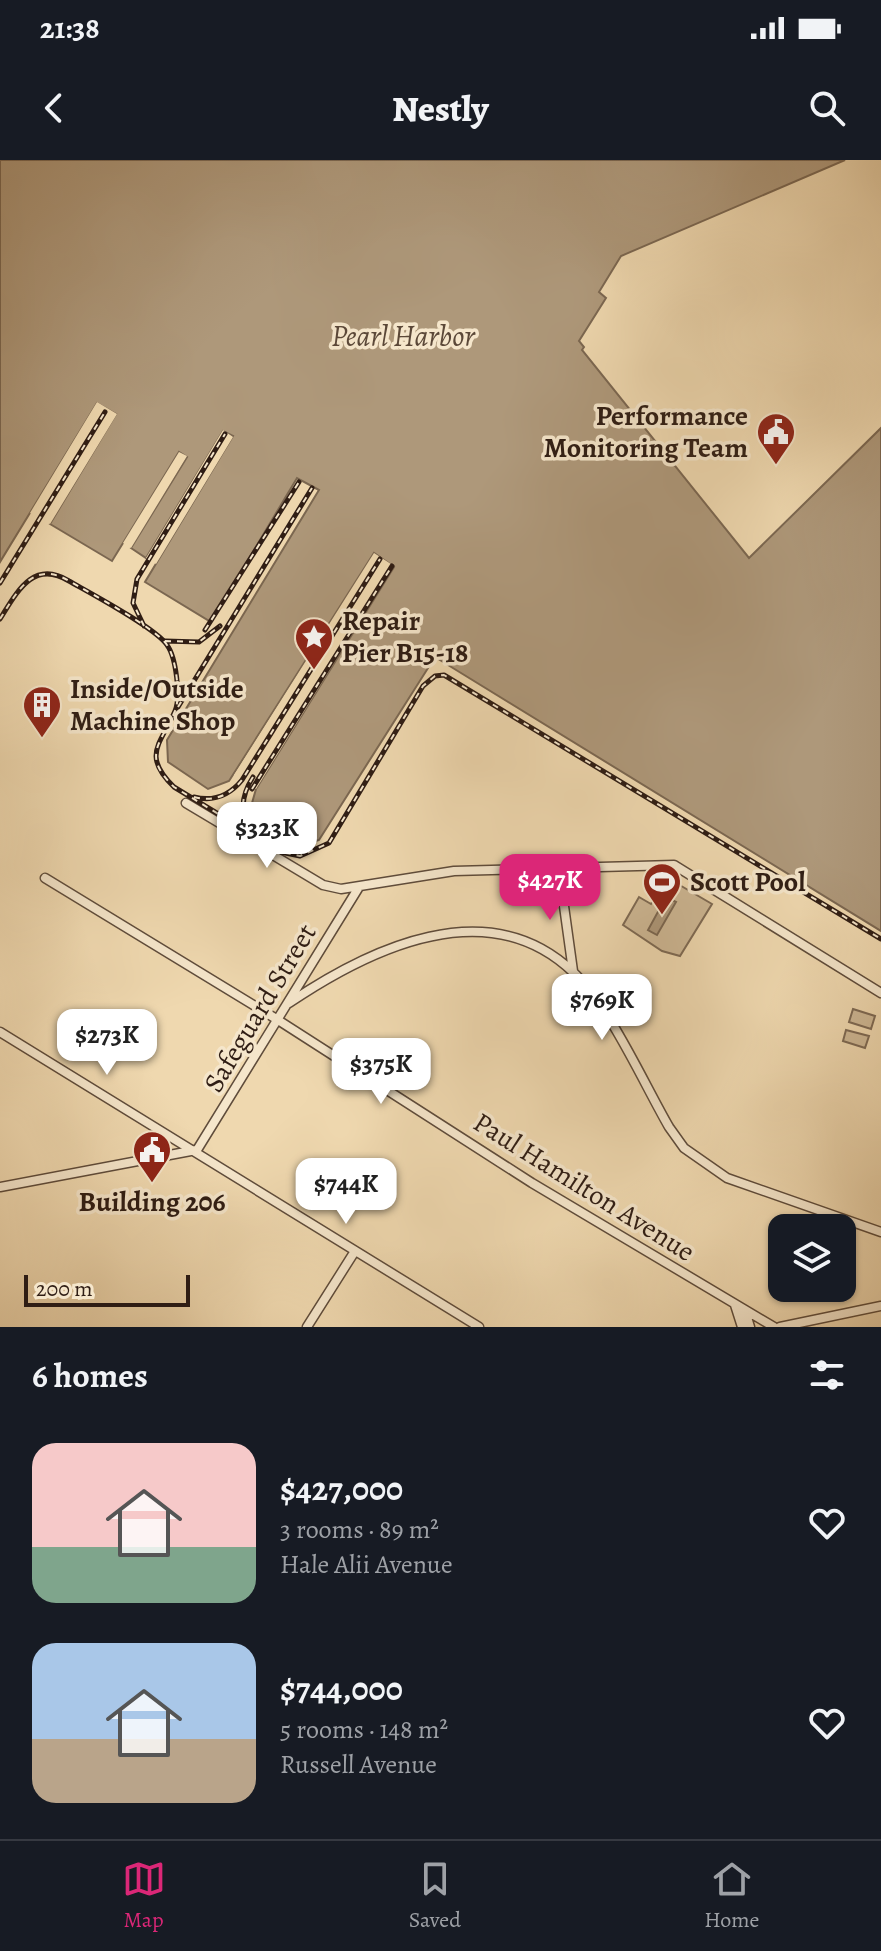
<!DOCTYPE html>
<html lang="en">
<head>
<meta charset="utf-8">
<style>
	body { margin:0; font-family:Alegreya,serif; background:#242831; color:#f1f3f6; height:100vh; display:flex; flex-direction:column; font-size:30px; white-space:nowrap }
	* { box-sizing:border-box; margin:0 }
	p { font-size:26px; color:#9ea1a6 }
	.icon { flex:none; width:44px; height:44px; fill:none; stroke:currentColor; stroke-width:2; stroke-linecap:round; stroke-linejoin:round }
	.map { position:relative; height:1167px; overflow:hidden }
	.side { display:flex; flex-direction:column; background:#171b24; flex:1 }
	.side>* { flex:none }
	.tools { position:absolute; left:768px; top:1054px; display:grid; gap:16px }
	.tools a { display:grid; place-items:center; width:88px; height:88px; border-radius:16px; background:#171b24; box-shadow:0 2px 6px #0004; font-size:40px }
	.scale { position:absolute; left:24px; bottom:20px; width:166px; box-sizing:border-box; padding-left:8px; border:4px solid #2f1d14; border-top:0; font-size:22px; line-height:28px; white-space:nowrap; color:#2f1d14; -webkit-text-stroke:6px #f5e6cb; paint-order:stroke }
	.price { position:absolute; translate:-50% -68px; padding:0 18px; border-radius:16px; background:#fff; color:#222; font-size:26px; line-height:52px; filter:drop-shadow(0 2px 4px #0008) }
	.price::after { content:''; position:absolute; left:50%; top:48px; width:24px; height:18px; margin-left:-12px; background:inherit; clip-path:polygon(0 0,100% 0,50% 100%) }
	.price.current { background:#db2777; color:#fff }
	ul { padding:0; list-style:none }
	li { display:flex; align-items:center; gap:24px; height:200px; padding:0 32px }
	li span { display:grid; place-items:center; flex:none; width:224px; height:160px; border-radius:24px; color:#555 }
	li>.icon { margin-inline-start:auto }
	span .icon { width:96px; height:96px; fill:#fffc; stroke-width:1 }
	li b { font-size:34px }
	h2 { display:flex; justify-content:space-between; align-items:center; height:96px; padding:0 32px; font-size:34px }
	.status { display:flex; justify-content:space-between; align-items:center; height:56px; padding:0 40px; background:#171b24; direction:ltr }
	.status svg { height:22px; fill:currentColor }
	header { display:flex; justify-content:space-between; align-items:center; height:104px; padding:0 32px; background:#171b24; font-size:36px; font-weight:800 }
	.dock { display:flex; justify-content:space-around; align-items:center; height:112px; border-top:2px solid #363941; background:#171b24; font-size:22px; color:#9ea1a6 }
	.dock a { display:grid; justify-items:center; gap:4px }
	.dock .current { color:#db2777 }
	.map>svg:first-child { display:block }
	.green { fill:#ceb895; stroke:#7e6a54; stroke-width:2 }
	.water { fill:#ae987a; stroke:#7b6751; stroke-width:2 }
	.pier { fill:#efd8af }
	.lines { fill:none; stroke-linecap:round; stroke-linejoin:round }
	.minor-casing { stroke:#5f4c3b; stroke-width:11 }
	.minor { stroke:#f5e6cb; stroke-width:8 }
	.rail-casing { stroke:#2f1d14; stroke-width:5 }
	.rail { stroke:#f5e6cb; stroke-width:2; stroke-dasharray:6; stroke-linecap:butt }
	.labels { text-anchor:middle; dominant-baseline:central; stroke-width:7; stroke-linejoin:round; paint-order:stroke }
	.poi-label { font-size:28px; font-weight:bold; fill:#2f1d14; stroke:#f5e6cb; text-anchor:start }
	.street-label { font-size:28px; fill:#2f1d14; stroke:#f5e6cb }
	.water-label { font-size:30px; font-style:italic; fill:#5b4838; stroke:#f5e6cb }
</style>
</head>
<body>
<div class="status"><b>21:38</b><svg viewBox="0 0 49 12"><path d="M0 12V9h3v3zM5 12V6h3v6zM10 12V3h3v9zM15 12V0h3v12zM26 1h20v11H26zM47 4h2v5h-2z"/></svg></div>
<header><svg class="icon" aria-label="back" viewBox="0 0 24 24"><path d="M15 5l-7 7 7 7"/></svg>Nestly<svg class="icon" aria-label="search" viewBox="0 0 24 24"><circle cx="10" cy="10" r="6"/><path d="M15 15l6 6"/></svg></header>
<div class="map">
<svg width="881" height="1167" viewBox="0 0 881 1167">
	<rect width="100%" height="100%" fill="#efd8af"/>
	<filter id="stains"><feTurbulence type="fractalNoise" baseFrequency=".0025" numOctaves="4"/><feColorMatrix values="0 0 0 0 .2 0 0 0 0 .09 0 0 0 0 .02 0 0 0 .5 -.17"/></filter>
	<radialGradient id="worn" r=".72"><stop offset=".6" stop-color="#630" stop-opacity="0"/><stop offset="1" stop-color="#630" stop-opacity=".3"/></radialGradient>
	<!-- green -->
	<path class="green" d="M 671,720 L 712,744 L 680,796 L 662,791 L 623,765 L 639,737 L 651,744 L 655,738 L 660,740 Z
		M 853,849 L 875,856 L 871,869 L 849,862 Z
		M 846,870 L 869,876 L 865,888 L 843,881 Z"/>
	<!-- water -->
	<path class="water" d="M 0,0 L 845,0 L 621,96 L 599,132 L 606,138 L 579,181 L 584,187 L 582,190 L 749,398 L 881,268 L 881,771 L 435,497 L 319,680 L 302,686 L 254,658 L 252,643 L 256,629 L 394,407 L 374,393 L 229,621 L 208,629 L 168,602 L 167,580 L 319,330 L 297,318 L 211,462 L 145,422 L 233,276 L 223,271 L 146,398 L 131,388 L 187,297 L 179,292 L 112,401 L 50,364 L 116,254 L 97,243 L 0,402 Z
		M 666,737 L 676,742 L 657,775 L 648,770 Z"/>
	<!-- pier -->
	<path class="pier" d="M 97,242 L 117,254 L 50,364 L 46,362 L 111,255 L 99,248 L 34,355 L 30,353 Z
		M 223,270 L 233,277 L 156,404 L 153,402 L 228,278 L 225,276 L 149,400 L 146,398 Z
		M 179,292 L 187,296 L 131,388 L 127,386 L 181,298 L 126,385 L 123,383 Z
		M 374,393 L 394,406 L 256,629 L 252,627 L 389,407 L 374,398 L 237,617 L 234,615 Z"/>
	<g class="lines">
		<defs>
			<path id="minor" d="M 186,643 L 323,725 L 341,729 L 454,711 L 674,705 L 881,833
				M 559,710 L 573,811
				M 45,718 L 278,860 L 532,1023 L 774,1167
				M 289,843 C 369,789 488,731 573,812 C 610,847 643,922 669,967 L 684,988 L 727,1018 L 881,1072
				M 0,872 L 479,1167
				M 197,990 L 359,727
				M 0,1027 L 196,990
				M 735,1145 L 742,1167
				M 745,1151 L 750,1167
				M 307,1167 L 355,1091
				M 780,1167 L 881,1146"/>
		</defs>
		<!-- minor casing -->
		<use href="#minor" class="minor-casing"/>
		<!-- minor -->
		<use href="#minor" class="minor"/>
		<defs>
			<path id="rail" d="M 0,423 L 105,252
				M 0,459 C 17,432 33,399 69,421 C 90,433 156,468 167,485 C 176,497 181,537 175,551 C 161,584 141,595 174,627 L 281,692 L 300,696 L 329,683 L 423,526 L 435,516 L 444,515 L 881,779
				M 144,466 L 133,443 L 137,419 L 225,274
				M 205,470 L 299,322
				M 165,481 L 199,482 L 220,466
				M 178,547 L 312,328
				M 253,617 C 240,637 239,656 254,675
				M 252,629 L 392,406
				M 194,637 C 214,642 229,636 242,620 L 380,399"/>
		</defs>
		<!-- rail casing -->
		<use href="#rail" class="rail-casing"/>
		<!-- rail -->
		<use href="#rail" class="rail"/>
	</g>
	<!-- icons -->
	<defs>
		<symbol id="civic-pin" viewBox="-11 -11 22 30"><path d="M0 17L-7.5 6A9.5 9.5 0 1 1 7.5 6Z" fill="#8f2418" stroke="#f5e6cb"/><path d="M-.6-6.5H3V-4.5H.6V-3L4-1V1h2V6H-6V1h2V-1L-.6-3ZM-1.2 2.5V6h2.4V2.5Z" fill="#fff"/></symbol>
		<symbol id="sight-pin" viewBox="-11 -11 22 30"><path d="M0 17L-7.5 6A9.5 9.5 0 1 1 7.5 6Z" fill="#8f2418" stroke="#f5e6cb"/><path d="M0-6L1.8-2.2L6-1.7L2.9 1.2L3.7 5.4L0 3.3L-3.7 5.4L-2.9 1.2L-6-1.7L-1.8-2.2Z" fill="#fff"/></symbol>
		<symbol id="building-pin" viewBox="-11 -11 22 30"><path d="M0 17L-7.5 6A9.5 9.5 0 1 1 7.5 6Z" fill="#8f2418" stroke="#f5e6cb"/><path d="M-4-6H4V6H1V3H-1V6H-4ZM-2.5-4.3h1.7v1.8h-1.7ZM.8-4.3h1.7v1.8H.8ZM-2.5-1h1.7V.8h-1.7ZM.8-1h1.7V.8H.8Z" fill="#fff"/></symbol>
		<symbol id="stadium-pin" viewBox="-11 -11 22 30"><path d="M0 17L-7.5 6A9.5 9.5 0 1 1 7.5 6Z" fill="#8f2418" stroke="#f5e6cb"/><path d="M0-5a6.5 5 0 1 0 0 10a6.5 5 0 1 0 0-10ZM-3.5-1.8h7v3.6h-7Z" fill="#fff"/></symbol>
	</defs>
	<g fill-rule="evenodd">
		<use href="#civic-pin" x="754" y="250" width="44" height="60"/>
		<use href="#sight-pin" x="292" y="455" width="44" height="60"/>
		<use href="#building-pin" x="20" y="523" width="44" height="60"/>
		<use href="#stadium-pin" x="640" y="700" width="44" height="60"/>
		<use href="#civic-pin" x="130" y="968" width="44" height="60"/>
	</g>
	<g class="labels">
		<!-- poi labels -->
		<g class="poi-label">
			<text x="748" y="256" text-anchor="end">Performance<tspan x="748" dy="32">Monitoring Team</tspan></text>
			<text x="342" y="461">Repair<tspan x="342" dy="32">Pier B15-18</tspan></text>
			<text x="70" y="529">Inside/Outside<tspan x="70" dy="32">Machine Shop</tspan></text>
			<text x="690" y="722">Scott Pool</text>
			<text x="152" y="1042" text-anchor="middle">Building 206</text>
		</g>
		<!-- street labels -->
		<g class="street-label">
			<text transform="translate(260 848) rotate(-59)">Safeguard Street</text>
			<text transform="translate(584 1027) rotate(32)">Paul Hamilton Avenue</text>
		</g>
		<!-- water labels -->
		<g class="water-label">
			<text x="403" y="176">Pearl Harbor</text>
		</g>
	</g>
	<rect width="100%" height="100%" filter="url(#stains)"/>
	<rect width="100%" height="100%" fill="url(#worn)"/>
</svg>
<div class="tools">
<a><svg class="icon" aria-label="layers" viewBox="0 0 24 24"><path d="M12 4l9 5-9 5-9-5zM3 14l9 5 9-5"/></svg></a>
</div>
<div class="scale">200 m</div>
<b class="price" style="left:267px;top:710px">$323K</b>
<b class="price current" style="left:550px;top:762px">$427K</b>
<b class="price" style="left:602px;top:882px">$769K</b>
<b class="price" style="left:107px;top:917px">$273K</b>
<b class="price" style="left:381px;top:946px">$375K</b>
<b class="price" style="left:346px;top:1066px">$744K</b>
</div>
<section class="side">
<h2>6 homes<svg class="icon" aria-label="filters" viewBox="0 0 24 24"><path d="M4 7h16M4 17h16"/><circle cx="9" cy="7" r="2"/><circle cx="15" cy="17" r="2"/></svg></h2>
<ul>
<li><span style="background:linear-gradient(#f6c9c9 65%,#7fa58c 0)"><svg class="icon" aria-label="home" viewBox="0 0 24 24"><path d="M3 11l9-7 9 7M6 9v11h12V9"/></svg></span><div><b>$427,000</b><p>3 rooms · 89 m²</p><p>Hale Alii Avenue</p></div><svg class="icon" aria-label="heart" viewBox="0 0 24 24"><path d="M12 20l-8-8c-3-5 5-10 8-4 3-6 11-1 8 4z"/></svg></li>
<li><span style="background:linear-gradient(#a9c7e8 60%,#b9a48a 0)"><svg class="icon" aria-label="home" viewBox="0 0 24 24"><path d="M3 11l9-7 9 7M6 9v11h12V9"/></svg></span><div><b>$744,000</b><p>5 rooms · 148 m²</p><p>Russell Avenue</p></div><svg class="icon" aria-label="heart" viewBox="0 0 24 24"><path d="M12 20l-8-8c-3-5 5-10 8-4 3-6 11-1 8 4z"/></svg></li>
</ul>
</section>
<nav class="dock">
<a class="current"><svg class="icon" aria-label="map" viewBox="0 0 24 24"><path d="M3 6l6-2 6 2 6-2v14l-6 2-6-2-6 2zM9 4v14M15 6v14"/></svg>Map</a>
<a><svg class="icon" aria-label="saved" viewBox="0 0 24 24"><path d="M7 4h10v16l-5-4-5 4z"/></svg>Saved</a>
<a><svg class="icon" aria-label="home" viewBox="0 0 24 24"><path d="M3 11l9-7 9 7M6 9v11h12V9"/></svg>Home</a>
</nav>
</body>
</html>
